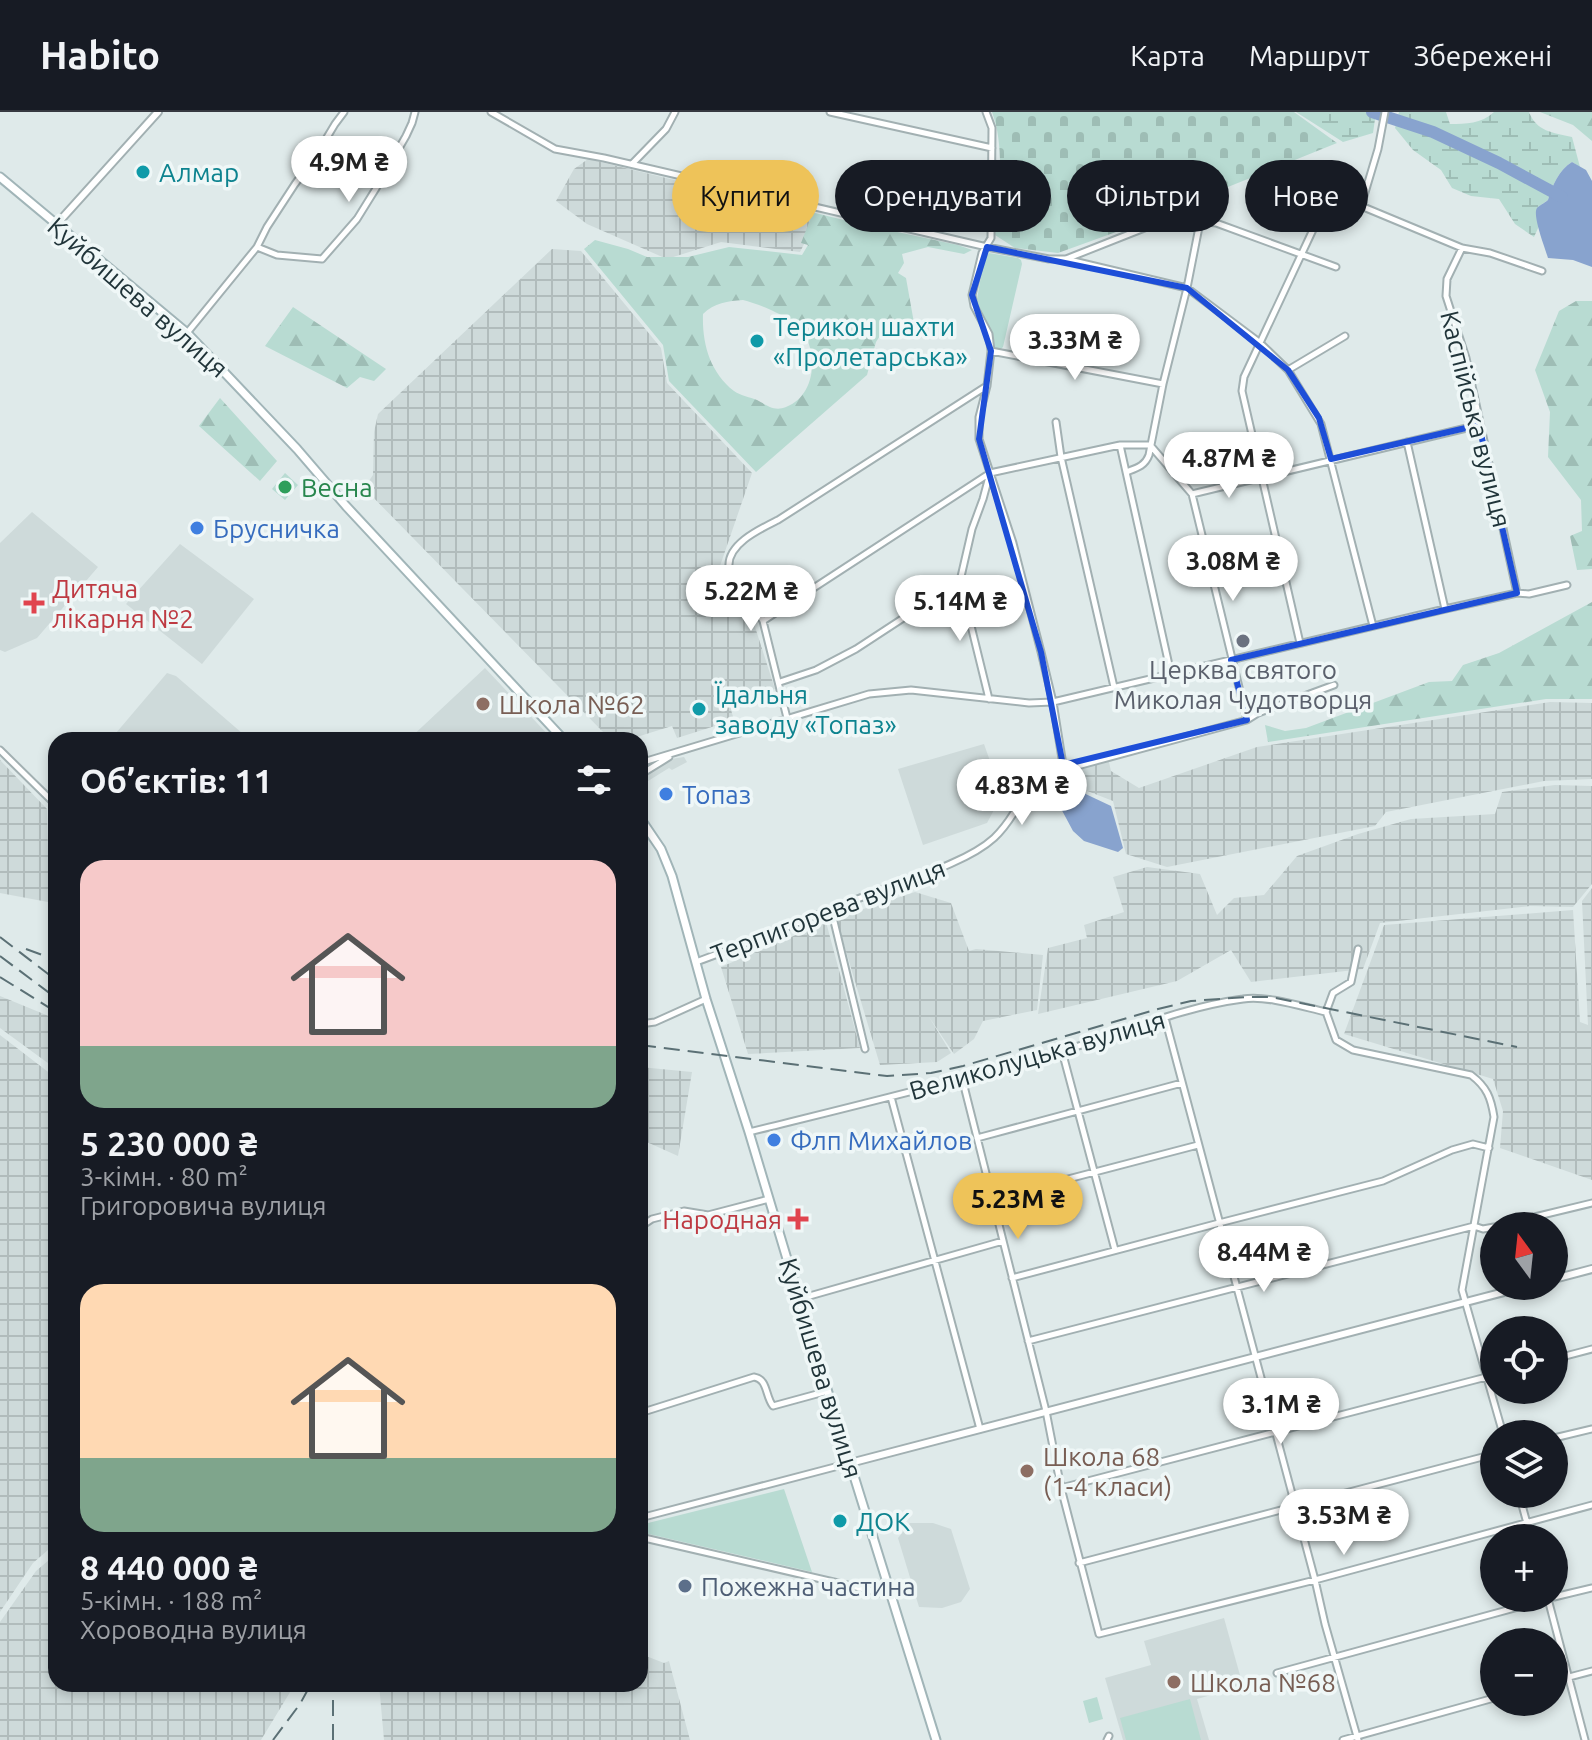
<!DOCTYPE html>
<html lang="uk">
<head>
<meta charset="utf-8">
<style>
	body { margin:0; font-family:Ubuntu,sans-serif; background:#20242c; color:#f1f3f6; height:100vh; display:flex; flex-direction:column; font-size:30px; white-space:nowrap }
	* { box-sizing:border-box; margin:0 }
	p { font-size:26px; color:#9ea1a6 }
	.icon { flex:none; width:44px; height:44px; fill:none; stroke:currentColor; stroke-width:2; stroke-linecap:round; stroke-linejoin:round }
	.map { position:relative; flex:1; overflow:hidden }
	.details { position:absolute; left:48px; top:620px; width:600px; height:960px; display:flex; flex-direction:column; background:#171b24; border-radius:24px; box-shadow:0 4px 12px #0003 }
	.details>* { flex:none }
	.top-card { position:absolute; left:672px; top:48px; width:760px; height:72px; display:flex; gap:16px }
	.needle { width:52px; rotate:345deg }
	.fabs { position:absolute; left:1480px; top:1100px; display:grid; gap:16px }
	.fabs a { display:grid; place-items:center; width:88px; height:88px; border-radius:50%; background:#171b24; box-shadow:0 4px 12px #0003; font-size:40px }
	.price { position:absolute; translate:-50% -68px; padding:0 18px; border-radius:28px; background:#fff; color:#222; font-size:26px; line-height:52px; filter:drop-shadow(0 2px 4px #0008) }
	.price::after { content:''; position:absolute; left:50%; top:48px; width:24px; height:18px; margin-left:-12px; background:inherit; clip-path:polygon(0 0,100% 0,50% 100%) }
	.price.selected { background:#eec359; color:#111 }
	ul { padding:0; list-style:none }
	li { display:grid; align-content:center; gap:16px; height:424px; padding:0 32px }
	li span { display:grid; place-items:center; height:248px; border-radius:24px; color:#555 }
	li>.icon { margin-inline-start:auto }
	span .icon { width:144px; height:144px; fill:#fffc; stroke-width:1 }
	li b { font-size:34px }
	h2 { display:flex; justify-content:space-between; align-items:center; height:96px; padding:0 32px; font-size:34px }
	.pill { padding:0 28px; border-radius:36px; background:#171b24; box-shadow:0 4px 12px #0003; font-size:28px; line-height:72px }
	.pill.selected { background:#eec359; color:#111 }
	header { display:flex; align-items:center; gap:48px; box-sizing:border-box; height:112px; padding:0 40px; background:#171b24; border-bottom:2px solid #363941 }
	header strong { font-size:38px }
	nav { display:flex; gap:44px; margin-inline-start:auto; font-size:28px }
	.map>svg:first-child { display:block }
	.built { fill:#cedada }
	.industrial { fill:url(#industrial-grid) }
	.green { fill:#b8dbd2 }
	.forest { fill:url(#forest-firs); fill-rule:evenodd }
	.wetland { fill:url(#wetland-marsh) }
	.cemetery { fill:url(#cemetery-stones) }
	.water { fill:#88a3ce }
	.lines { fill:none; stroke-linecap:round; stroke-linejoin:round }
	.river { stroke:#88a3ce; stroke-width:12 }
	.minor-casing { stroke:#a2b0b2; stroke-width:9 }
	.tertiary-casing { stroke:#a2b0b2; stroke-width:10 }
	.secondary-casing { stroke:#a1b5b8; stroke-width:11 }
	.minor { stroke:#fff; stroke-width:5 }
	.tertiary { stroke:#fff; stroke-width:6 }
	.secondary { stroke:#fff; stroke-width:7 }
	.rail { stroke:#5b7075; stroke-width:2; stroke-dasharray:16 8; stroke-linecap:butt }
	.marked { fill:none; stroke:#1d4ed8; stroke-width:6; stroke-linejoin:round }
	.culture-dot { fill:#0f9aa8; stroke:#eff7f7; stroke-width:3 }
	.leisure-dot { fill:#2e9e5b; stroke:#eff7f7; stroke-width:3 }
	.shop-dot { fill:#3f7fe0; stroke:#eff7f7; stroke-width:3 }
	.health-dot { fill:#e0444e; stroke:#eff7f7; stroke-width:3 }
	.worship-dot { fill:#6b7280; stroke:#eff7f7; stroke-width:3 }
	.education-dot { fill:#8d6e63; stroke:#eff7f7; stroke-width:3 }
	.service-dot { fill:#5c6f8a; stroke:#eff7f7; stroke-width:3 }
	.labels { text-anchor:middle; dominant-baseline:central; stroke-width:7; stroke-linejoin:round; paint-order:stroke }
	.culture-label { font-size:26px; fill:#0d838f; stroke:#eff7f7; text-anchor:start }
	.street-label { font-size:26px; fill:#21353a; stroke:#eff7f7 }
	.leisure-label { font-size:26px; fill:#27864d; stroke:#eff7f7; text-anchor:start }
	.shop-label { font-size:26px; fill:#366cbe; stroke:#eff7f7; text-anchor:start }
	.health-label { font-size:26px; fill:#be3a42; stroke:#eff7f7; text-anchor:start }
	.worship-label { font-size:26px; fill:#5b616d; stroke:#eff7f7 }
	.education-label { font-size:26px; fill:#785e54; stroke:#eff7f7; text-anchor:start }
	.service-label { font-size:26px; fill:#4e5e75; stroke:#eff7f7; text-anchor:start }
</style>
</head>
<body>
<header>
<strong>Habito</strong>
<nav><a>Карта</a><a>Маршрут</a><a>Збережені</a></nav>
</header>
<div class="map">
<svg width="1592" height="1628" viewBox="0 0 1592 1628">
	<defs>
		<pattern id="industrial-grid" width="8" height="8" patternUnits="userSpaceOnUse" patternTransform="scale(2)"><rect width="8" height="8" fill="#cedada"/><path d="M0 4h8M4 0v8" fill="none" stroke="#b1bcbc"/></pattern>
		<pattern id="forest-firs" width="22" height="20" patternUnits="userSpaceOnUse" patternTransform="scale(2)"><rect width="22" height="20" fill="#b8dbd2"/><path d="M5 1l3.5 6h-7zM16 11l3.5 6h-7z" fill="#9ebdb5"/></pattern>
		<pattern id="wetland-marsh" width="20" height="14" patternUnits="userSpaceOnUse" patternTransform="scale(2)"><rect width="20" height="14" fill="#b8dbd2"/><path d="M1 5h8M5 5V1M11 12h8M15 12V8" fill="none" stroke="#9ebdb5"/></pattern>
		<pattern id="cemetery-stones" width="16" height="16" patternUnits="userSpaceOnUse" patternTransform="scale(2)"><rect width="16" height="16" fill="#b8dbd2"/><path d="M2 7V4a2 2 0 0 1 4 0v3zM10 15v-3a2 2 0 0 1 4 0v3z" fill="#9ebdb5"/></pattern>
	</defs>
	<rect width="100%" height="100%" fill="#dfeaea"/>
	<!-- built -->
	<path class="built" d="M 32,400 L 98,455 L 37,526 L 5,540 L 0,538 L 0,431 Z
		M 180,432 L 254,487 L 202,552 L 126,492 Z
		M 485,556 L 553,628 L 408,628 Z
		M 167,561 L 176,564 L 250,628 L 124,628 L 116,621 Z
		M 984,632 L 1002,683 L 987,711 L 923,733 L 898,657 Z
		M 684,645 L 687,650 L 672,658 L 669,656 L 640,674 L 640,667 L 671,647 Z
		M 910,1411 L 933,1411 L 951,1417 L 970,1477 L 961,1490 L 942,1496 L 919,1495 L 898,1426 Z
		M 1224,1506 L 1243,1574 L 1197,1587 L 1209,1628 L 1123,1628 L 1105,1566 L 1151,1553 L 1144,1529 Z"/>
	<!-- industrial -->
	<path class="industrial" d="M 588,47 L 819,103 L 800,140 L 721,130 L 667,147 L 587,112 L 556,89 L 574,57 Z
		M 552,137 L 581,139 L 661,236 L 667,271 L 752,361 L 720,454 L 746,487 L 775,577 L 729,591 L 734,608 L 677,626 L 672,614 L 627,628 L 615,628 L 606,623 L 364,376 L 373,363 L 374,320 L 378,302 Z
		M 1550,590 L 1592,591 L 1592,667 L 1544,669 L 1386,700 L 1375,714 L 1167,755 L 1126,742 L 1113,689 L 1054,666 L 1059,656 L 1108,646 L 1111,659 L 1139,676 L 1257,635 Z
		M 0,648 L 47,697 L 48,740 L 56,728 L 56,749 L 48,743 L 48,790 L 0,781 Z
		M 1555,673 L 1592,674 L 1592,772 L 1573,795 L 1530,794 L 1380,811 L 1363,857 L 1251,870 L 1231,838 L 1177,869 L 1038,902 L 1048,836 L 1087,826 L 1084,813 L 1124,800 L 1113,765 L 1147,755 L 1200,762 L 1217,803 L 1234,786 L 1264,783 L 1297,744 L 1358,722 L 1411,707 L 1495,702 L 1502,680 Z
		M 1592,776 L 1592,1068 L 1500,1036 L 1503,999 L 1493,967 L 1344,922 L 1384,813 L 1573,798 L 1580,910 L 1588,913 L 1582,789 Z
		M 915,780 L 951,791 L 969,839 L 976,837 L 1043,843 L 1037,898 L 983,909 L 974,927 L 954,942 L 929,905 L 951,941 L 937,950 L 880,953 L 836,806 Z
		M 826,810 L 860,936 L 748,942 L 721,855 Z
		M 0,884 L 56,907 L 56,957 L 0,916 Z
		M 0,923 L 56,966 L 56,1431 L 33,1451 L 0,1500 Z
		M 640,955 L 692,960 L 678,1044 L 640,1027 Z
		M 56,1442 L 56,1572 L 295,1572 L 261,1628 L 0,1628 L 0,1510 L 36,1459 Z
		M 640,1515 L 646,1544 L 664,1551 L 669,1549 L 690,1628 L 384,1628 L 379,1572 L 640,1572 Z"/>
	<!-- green -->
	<path class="green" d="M 989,141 L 1018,146 L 1021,148 L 1022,152 L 1003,235 L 1000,238 L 994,236 L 991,219 L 979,196 L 977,187 L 984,147 Z
		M 285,361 L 298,373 L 285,388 L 272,377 Z
		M 784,1377 L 812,1460 L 640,1420 L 640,1413 Z
		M 1097,1585 L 1103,1607 L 1089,1611 L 1083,1589 Z
		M 1190,1587 L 1201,1628 L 1126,1628 L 1120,1606 Z"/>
	<!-- forest -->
	<path class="forest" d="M 1540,0 L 1592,0 L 1592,29 L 1573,13 Z
		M 733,81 L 860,112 L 958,133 L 972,138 L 964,142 L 928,135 L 902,142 L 904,151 L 898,161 L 906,166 L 914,211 L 906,217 L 898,208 L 893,210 L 885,216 L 876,230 L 867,263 L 756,360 L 669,269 L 663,233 L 584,137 L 595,128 L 628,137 L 647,145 L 688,145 L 729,135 L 802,143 L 808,133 L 801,131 L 810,108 L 759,101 L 725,87 ZM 743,188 C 762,193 797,207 806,225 C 818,249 813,285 786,295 C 774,300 767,293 757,288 C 750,285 741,284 734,279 C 710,260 702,232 703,202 C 714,191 728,189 743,188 Z
		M 1576,189 L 1592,189 L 1592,457 L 1577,458 L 1570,424 L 1582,419 L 1581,388 L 1548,345 L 1550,300 L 1535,258 L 1559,199 Z
		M 293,195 L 386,257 L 374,269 L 360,265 L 347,276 L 265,234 Z
		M 220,286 L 277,349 L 260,369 L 199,314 Z
		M 1592,490 L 1592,587 L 1546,587 L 1268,630 L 1265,613 L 1285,619 L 1306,616 L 1429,570 L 1452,569 L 1463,553 L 1499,541 Z"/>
	<!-- wetland -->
	<path class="wetland" d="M 1296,0 L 1376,0 L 1373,21 L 1343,30 Z
		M 1399,0 L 1446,0 L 1450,12 C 1466,12 1481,12 1494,0 L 1529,0 C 1536,19 1553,21 1572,25 L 1580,55 L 1572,50 C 1559,58 1552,74 1548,88 L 1538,95 L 1537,109 L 1539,114 L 1534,125 L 1515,112 L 1499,87 L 1471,84 L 1452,76 L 1441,58 L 1413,38 L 1395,16 Z"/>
	<!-- cemetery -->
	<path class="cemetery" d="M 992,0 L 1294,0 L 1337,31 L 1116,120 L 1058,141 L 1015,136 L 995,123 C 998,83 1006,38 992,0 Z"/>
	<!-- water -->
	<path class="water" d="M 1572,50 L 1586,58 L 1592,69 L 1592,155 L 1573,148 L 1548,146 C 1545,136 1532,103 1537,96 C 1539,94 1547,89 1548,88 C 1552,74 1559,58 1572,50 Z
		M 1075,677 L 1111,694 L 1123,736 L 1118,740 L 1084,729 L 1073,719 L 1058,691 L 1064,682 Z"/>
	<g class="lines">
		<!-- river -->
		<path class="river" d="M 1372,0 L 1433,20 L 1499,51 L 1562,85"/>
		<defs>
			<path id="minor" d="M 491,0 L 555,37 L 604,46 L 987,135 L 1049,147 L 1065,147 L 1187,176 L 1259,230 L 1288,258 L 1321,312 L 1373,514
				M 830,0 L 992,36
				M 986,0 L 992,16 L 991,126 L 982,141 L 972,183 L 974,194 L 989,222 L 991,239 L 987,274 L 979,305 L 979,327 L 1013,431 L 1041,540 L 1053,590 L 1063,653
				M 632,52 L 666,17 L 675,0
				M 1361,94 L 1378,37 L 1385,0
				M 257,135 L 277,143 L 322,147 L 357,107 L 375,78 L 406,24 L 412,11 L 415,0
				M 1462,136 L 1447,167 L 1446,184 L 1466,246 L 1517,481
				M 1066,147 L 1152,113 L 1176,107 L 1216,111 L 1336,155
				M 187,221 L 257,135 L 267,115 L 295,72 L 317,42 L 335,12 L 344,0
				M 991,239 L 1163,272
				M 1288,258 L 1345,224
				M 1056,310 L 1061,345 L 1114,575
				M 1407,330 L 1445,497
				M 1120,333 L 1171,562
				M 1126,360 C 1137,356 1145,354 1149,343 L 1163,272 L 1187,176 L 1200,110
				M 1192,382 L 1247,608
				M 960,469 L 989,587
				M 763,509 L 990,361 L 1120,333 L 1150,333 L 1192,382 L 1479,313
				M 1300,531 L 1242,279 L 1244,265 L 1318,107 L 1326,96 L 1338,91 L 1361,94 L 1462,136 L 1490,141 L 1542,159
				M 780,570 L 816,558 L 856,537 L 960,469 L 972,417 L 983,387 L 990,361
				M 787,606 L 763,509 L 729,455 C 727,432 760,417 778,408 L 985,275
				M 0,638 L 56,693
				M 640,651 L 869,582 L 911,578 L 1029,591 L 1053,590 L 1445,497 L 1517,481 L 1529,482 L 1567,473
				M 640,663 L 669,645
				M 831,797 L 865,937
				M 1358,837 L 1351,870 L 1333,881 L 1326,900 L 1336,928 L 1353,938 L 1471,963 C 1487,975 1491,986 1494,1005 L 1462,1178 L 1503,1322
				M 696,850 C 759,827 821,801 883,777 C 916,765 969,749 994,726 C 1013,708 1024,682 1036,660 C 1050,650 1066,656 1081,653 L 1247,608 L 1258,601 L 1334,573
				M 1165,906 L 1315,1468 L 1325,1512 L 1358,1628
				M 640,912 L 655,910 L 706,887
				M 1062,939 L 1115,1138
				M 962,966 L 1046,1299 L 1061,1376 L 1099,1522 L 1315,1468 L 1592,1393
				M 891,985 L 980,1317
				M 749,1020 C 854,994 958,969 1062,939 C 1121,922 1181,895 1243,887 C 1266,883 1303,895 1326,900
				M 977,1026 L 1182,971
				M 992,1087 L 1198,1033
				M 1497,1114 L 1592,1091
				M 640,1115 L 652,1107 L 684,1099 L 708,1103 L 769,1087
				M 1012,1166 L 1219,1111 L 1383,1069 L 1452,1038 L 1473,1032 L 1489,1036
				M 799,1187 L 1003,1129
				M 1028,1229 L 1474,1114 L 1483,1117 L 1494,1115
				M 1554,1247 L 1592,1237
				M 640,1301 L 754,1265 C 768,1267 765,1284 773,1294 L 828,1279
				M 1554,1326 L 1592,1317
				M 1061,1376 L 1494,1263
				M 1519,1382 L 1531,1426
				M 640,1406 L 850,1351
				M 640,1425 L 890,1483
				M 1079,1451 L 1494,1342
				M 1554,1485 L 1592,1476
				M 1548,1487 L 1585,1628
				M 1277,1561 L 1551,1486
				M 1554,1569 L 1592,1559
				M 1107,1628 L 1109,1624
				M 1343,1628 L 1494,1586"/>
			<path id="tertiary" d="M 56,113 L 158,0
				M 1554,1167 L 1592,1157
				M 850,1351 L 1527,1174"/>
			<path id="secondary" d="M 0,65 L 187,221 L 297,337 L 346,394 L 564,628
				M 640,706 L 661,737 L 672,764 L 706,887 L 749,1020 L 799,1187 L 936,1628"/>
		</defs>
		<!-- minor casing -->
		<use href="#minor" class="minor-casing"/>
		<!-- tertiary casing -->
		<use href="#tertiary" class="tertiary-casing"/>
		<!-- secondary casing -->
		<use href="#secondary" class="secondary-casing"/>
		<!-- minor -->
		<use href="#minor" class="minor"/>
		<!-- tertiary -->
		<use href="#tertiary" class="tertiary"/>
		<!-- secondary -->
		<use href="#secondary" class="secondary"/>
		<!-- rail -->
		<path class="rail" d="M 0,825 L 56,868
			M 26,837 L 56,848
			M 0,844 L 56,886
			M 0,865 L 56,900
			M 640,933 L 887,964 L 931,961 L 963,954 L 1158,897 L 1191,889 L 1247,885 L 1271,885 L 1517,935
			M 273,1628 L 300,1592 L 311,1572
			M 333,1628 L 333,1572"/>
	</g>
	<!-- marked area -->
	<path class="marked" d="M 987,135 L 1187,176 L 1288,258 L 1319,306 L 1331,347 L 1479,313 L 1517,481 L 1231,548 L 1247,608 L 1063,653 L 1041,540 L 979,327 L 991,239 L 972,183 Z"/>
	<!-- markers -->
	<g class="culture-dot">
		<circle cx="143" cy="60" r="8"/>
		<circle cx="757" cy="229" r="8"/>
		<circle cx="699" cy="597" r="8"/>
		<circle cx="840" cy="1409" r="8"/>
	</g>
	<circle class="leisure-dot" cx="285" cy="375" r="8"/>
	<g class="shop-dot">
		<circle cx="197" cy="416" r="8"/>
		<circle cx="666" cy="682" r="8"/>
		<circle cx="774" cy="1028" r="8"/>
	</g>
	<g class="health-dot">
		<path d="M30 479h8v8h8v8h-8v8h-8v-8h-8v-8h8z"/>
		<path d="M794 1095h8v8h8v8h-8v8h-8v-8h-8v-8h8z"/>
	</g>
	<circle class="worship-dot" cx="1243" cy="529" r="8"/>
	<g class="education-dot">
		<circle cx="483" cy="592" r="8"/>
		<circle cx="1027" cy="1359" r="8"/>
		<circle cx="1174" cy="1570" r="8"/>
	</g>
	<circle class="service-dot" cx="685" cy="1474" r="8"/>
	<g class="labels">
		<!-- culture labels -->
		<g class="culture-label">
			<text x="159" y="60">Алмар</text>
			<text x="773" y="214">Терикон шахти<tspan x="773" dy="30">«Пролетарська»</tspan></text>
			<text x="715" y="582">Їдальня<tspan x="715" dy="30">заводу «Топаз»</tspan></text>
			<text x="856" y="1409">ДОК</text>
		</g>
		<!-- street labels -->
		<g class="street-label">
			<text transform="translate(138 185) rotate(41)">Куйбишева вулиця</text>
			<text transform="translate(1476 307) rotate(76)">Каспійська вулиця</text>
			<text transform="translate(828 799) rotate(-21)">Терпигорева вулиця</text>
			<text transform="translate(1037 943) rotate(-16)">Великолуцька вулиця</text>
			<text transform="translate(821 1256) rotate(73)">Куйбишева вулиця</text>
		</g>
		<!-- leisure labels -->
		<g class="leisure-label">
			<text x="301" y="375">Весна</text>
		</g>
		<!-- shop labels -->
		<g class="shop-label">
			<text x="213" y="416">Брусничка</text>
			<text x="682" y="682">Топаз</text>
			<text x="790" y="1028">Флп Михайлов</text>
		</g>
		<!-- health labels -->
		<g class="health-label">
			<text x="52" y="476">Дитяча<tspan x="52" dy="30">лікарня №2</tspan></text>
			<text x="782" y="1107" text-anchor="end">Народная</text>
		</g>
		<!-- worship labels -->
		<g class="worship-label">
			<text x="1243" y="557">Церква святого<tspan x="1243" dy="30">Миколая Чудотворця</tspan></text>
		</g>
		<!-- education labels -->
		<g class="education-label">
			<text x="499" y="592">Школа №62</text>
			<text x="1043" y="1344">Школа 68<tspan x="1043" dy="30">(1-4 класи)</tspan></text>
			<text x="1190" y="1570">Школа №68</text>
		</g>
		<!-- service labels -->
		<g class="service-label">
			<text x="701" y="1474">Пожежна частина</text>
		</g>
	</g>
</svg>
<div class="fabs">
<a><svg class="needle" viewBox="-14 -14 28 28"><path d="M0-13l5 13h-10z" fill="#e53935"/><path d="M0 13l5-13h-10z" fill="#9ea1a6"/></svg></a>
<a><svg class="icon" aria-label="locate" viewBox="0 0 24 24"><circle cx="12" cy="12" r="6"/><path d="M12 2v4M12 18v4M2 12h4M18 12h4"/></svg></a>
<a><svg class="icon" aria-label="layers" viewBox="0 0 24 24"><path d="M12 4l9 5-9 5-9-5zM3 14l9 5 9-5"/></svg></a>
<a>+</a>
<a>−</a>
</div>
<b class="price" style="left:349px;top:92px">4.9M ₴</b>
<b class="price" style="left:1075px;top:270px">3.33M ₴</b>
<b class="price" style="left:1229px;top:388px">4.87M ₴</b>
<b class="price" style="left:1233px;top:491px">3.08M ₴</b>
<b class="price" style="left:751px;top:521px">5.22M ₴</b>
<b class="price" style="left:960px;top:531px">5.14M ₴</b>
<b class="price" style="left:1022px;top:715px">4.83M ₴</b>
<b class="price selected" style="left:1018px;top:1129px">5.23M ₴</b>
<b class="price" style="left:1264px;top:1182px">8.44M ₴</b>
<b class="price" style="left:1281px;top:1334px">3.1M ₴</b>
<b class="price" style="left:1344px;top:1445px">3.53M ₴</b>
<div class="top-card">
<a class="pill selected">Купити</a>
<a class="pill">Орендувати</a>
<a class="pill">Фільтри</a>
<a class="pill">Нове</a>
</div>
<section class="details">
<h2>Об’єктів: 11<svg class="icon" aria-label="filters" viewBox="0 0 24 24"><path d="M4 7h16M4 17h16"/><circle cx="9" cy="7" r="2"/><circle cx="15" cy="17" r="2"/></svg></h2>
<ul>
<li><span style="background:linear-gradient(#f6c9c9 75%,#7fa58c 0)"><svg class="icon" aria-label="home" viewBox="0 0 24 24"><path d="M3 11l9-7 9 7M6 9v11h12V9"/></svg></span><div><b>5 230 000 ₴</b><p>3-кімн. · 80 m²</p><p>Григоровича вулиця</p></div></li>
<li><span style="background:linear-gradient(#ffd9b3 70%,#7fa58c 0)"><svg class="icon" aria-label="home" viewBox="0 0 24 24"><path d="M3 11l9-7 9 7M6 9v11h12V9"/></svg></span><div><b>8 440 000 ₴</b><p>5-кімн. · 188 m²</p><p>Хороводна вулиця</p></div></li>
</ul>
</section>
</div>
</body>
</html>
